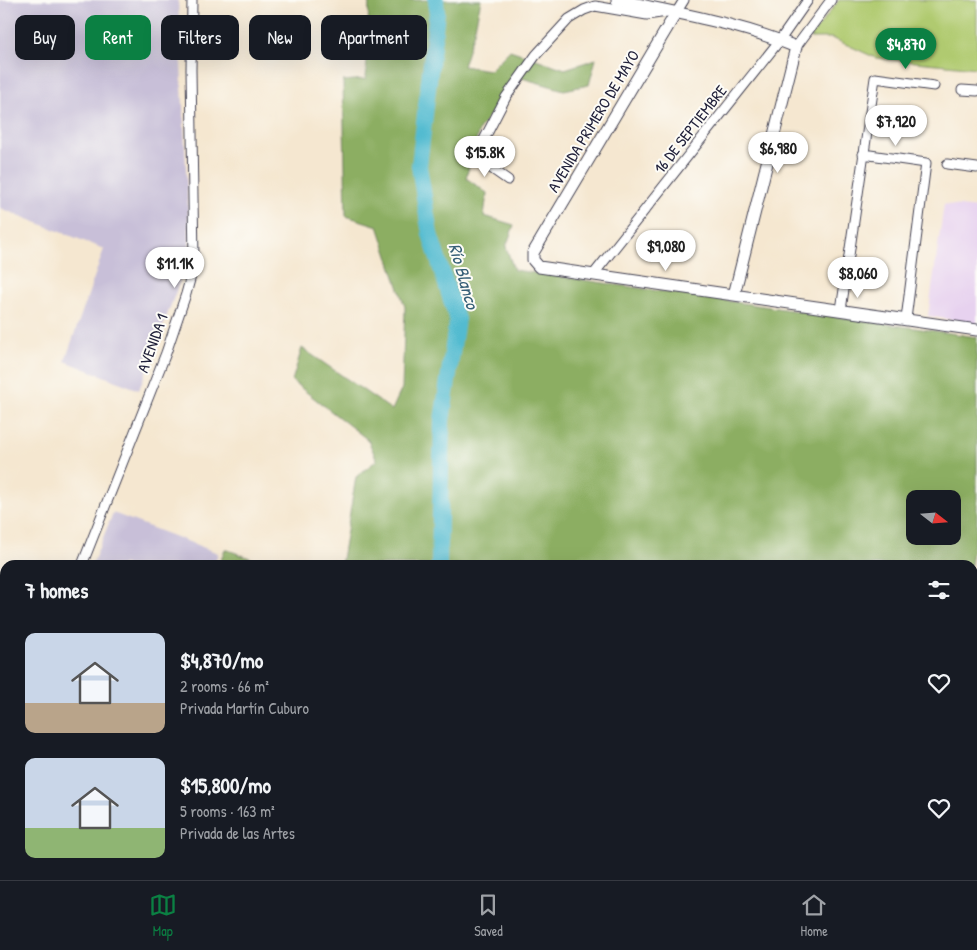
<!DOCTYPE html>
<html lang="en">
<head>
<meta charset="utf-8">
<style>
	body { margin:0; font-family:"Patrick Hand",sans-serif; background:#20242c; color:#f1f3f6; height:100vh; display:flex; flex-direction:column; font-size:19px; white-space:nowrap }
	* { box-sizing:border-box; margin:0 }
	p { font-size:16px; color:#9ea1a6 }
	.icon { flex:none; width:28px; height:28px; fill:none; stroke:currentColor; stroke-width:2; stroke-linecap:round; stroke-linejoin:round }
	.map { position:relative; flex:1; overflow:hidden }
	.side { position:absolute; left:0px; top:560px; width:978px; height:320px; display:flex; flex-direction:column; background:#171b24; border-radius:15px 15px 0 0; box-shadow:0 5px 20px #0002 }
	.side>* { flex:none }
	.guide { position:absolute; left:15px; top:15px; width:500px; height:45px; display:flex; gap:10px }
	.needle { width:32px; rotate:107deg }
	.controls { position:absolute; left:906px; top:490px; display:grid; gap:10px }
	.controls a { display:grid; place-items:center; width:55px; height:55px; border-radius:10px; background:#171b24; box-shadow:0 5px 20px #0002; font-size:25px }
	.price { position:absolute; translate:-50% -42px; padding:0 11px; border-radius:18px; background:#fff; color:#222; font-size:16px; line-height:32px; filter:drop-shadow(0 1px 2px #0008) }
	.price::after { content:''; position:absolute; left:50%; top:30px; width:15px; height:11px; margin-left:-8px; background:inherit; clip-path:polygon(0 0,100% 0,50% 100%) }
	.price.active { background:#0b8043; color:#fff }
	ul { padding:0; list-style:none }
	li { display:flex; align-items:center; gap:15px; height:125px; padding:0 25px }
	li span { display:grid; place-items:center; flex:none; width:140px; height:100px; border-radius:10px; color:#555 }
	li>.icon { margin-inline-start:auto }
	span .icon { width:60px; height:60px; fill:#fffc; stroke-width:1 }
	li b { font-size:21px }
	h2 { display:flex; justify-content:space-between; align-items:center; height:60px; padding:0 25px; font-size:21px }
	.chip { padding:0 18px; border-radius:10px; background:#171b24; box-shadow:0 5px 20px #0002; font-size:18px; line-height:45px }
	.chip.active { background:#0b8043; color:#fff }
	.tabs { display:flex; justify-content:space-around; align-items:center; height:70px; border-top:1px solid #363941; background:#171b24; font-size:14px; color:#9ea1a6 }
	.tabs a { display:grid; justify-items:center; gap:2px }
	.tabs .active { color:#0b8043 }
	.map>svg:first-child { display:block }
	.built { fill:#e7d2ef }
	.industrial { fill:#c8bfd8 }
	.green { fill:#b0ca70; stroke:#697656 }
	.forest { fill:#8cae62; stroke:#57684e; fill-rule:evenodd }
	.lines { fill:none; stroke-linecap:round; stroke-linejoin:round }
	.river { stroke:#53bbd0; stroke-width:16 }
	.pedestrian-casing { stroke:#424051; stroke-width:8 }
	.minor-casing { stroke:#424051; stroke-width:11 }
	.tertiary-casing { stroke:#424051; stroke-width:13 }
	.pedestrian { stroke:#fff; stroke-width:6 }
	.minor { stroke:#fff; stroke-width:9 }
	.tertiary { stroke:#fff; stroke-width:11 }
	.labels { text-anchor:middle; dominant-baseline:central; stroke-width:4; stroke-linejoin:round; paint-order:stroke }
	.street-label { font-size:16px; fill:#22223b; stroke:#fdfcf7 }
	.water-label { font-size:18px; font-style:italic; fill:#365f77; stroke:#fdfcf7 }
</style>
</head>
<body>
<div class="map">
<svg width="977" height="880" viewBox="0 0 977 880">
	<rect width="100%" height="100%" fill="#fdfcf7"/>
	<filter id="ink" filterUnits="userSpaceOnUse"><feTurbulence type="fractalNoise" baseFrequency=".02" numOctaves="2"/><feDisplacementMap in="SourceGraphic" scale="10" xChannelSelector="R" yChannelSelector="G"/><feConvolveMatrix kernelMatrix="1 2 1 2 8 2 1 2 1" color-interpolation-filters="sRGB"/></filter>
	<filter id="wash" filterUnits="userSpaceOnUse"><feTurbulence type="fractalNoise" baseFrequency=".0096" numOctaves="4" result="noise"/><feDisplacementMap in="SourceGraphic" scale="20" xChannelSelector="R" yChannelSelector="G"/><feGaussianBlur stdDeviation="1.12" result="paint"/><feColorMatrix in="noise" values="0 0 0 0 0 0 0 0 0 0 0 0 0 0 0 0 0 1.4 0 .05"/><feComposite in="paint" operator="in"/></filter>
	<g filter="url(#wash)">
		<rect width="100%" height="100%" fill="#f5e7d0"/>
		<!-- built -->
		<path class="built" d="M 944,204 L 977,208 L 977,324 L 928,316 Z
			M 0,624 L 5,625 L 5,875 L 43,875 L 42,880 L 0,880 Z"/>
		<!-- industrial -->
		<path class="industrial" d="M 0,0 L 178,0 L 190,254 L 139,390 L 65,361 L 104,249 L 0,208 Z
			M 113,513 L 218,553 L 214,565 L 92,565 Z
			M 43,875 L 94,875 L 95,880 L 42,880 Z"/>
		<!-- green -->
		<path class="green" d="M 839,0 L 977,0 L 977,68 L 876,58 L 832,38 L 810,38 Z"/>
		<!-- forest -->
		<path class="forest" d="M 369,0 L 481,0 L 474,32 L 463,66 L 490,70 L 510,50 L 565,69 L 596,59 L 589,85 L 564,90 L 518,77 L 479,130 L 466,178 L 487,193 L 484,216 L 514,225 L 506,247 L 514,270 L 977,337 L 977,524 L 971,565 L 341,565 L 356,477 L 377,460 L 368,440 L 292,381 L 302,348 L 392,410 L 402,388 L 405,307 L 378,226 L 346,216 L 343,81 L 366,79 ZM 915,499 L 952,499 L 952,536 L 915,536 Z
			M 225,549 L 269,565 L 219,565 Z
			M 104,875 L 478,875 L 477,880 L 104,880 Z"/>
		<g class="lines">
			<!-- river -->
			<path class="river" d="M 436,0 L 437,12 L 419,166 L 430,234 L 457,319 L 442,421 L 439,565
				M 339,880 L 345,875"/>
		</g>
	</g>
	<g filter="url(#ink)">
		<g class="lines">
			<defs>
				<path id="pedestrian" d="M 972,821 L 977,820"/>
				<path id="minor" d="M 676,13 L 684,0
					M 796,47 L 831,0
					M 962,90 L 977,91
					M 863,154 L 926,163 L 906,319
					M 947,164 L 977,168
					M 508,180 L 475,157 L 506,97 L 536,55 L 569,19 L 584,10 L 595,6 L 647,15 L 667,12
					M 593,275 L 780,40 L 808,0
					M 841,310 L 875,78 L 934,86
					M 82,565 L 166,353 L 186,294 L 191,276 L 194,260 L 191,70 L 192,0
					M 0,617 L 5,618
					M 972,779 L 977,778
					M 833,875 L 847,880
					M 617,880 L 618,875"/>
				<path id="tertiary" d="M 617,0 C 677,13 739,23 796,47 L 734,295
					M 676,13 L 533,253 L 533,260 L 539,267 L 977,330
					M 972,611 L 977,577
					M 972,656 L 977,660
					M 972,672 L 977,668
					M 924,880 L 926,875
					M 934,880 L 936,875"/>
			</defs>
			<!-- pedestrian casing -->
			<use href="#pedestrian" class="pedestrian-casing"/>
			<!-- minor casing -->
			<use href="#minor" class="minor-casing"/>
			<!-- tertiary casing -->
			<use href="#tertiary" class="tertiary-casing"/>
			<!-- pedestrian -->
			<use href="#pedestrian" class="pedestrian"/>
			<!-- minor -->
			<use href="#minor" class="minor"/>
			<!-- tertiary -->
			<use href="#tertiary" class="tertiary"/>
		</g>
	</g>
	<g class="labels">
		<!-- street labels -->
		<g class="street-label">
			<text transform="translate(593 121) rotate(-59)">AVENIDA PRIMERO DE MAYO</text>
			<text transform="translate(690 129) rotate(-52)">16 DE SEPTIEMBRE</text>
			<text transform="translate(152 343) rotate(-70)">AVENIDA 1</text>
		</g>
		<!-- water labels -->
		<g class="water-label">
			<text transform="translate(464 276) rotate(74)">Río Blanco</text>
		</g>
	</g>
</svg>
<div class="controls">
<a><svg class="needle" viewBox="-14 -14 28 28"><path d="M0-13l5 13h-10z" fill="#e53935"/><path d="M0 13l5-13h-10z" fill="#9ea1a6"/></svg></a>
</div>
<b class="price active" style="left:906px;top:70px">$4,870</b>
<b class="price" style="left:896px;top:147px">$7,920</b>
<b class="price" style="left:778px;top:174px">$6,980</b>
<b class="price" style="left:485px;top:178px">$15.8K</b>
<b class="price" style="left:666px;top:272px">$9,080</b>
<b class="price" style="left:175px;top:289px">$11.1K</b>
<b class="price" style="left:858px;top:299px">$8,060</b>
<div class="guide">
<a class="chip">Buy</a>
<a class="chip active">Rent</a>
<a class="chip">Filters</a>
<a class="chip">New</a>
<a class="chip">Apartment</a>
</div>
<section class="side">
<h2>7 homes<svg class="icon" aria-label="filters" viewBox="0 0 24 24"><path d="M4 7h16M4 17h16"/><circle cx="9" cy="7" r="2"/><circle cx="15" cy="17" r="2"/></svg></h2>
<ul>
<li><span style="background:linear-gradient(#c9d6e8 70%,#b9a48a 0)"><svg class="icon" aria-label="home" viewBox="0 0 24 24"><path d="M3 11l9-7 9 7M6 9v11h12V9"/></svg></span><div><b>$4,870/mo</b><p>2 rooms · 66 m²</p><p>Privada Martín Cuburo</p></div><svg class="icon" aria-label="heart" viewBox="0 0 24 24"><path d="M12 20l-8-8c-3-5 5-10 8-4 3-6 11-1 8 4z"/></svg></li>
<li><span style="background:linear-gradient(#c9d6e8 70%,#8fb573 0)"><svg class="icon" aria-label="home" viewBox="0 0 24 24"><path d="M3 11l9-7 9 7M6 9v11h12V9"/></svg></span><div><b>$15,800/mo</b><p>5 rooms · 163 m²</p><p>Privada de las Artes</p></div><svg class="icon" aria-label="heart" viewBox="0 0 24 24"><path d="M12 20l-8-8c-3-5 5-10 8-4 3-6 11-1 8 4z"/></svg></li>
</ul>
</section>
</div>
<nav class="tabs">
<a class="active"><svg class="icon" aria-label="map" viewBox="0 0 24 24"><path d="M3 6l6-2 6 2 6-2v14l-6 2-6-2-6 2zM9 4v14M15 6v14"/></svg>Map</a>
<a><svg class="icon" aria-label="saved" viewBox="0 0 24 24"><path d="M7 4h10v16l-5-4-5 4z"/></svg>Saved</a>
<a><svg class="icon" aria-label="home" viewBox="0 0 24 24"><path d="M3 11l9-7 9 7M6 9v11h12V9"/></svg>Home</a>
</nav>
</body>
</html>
